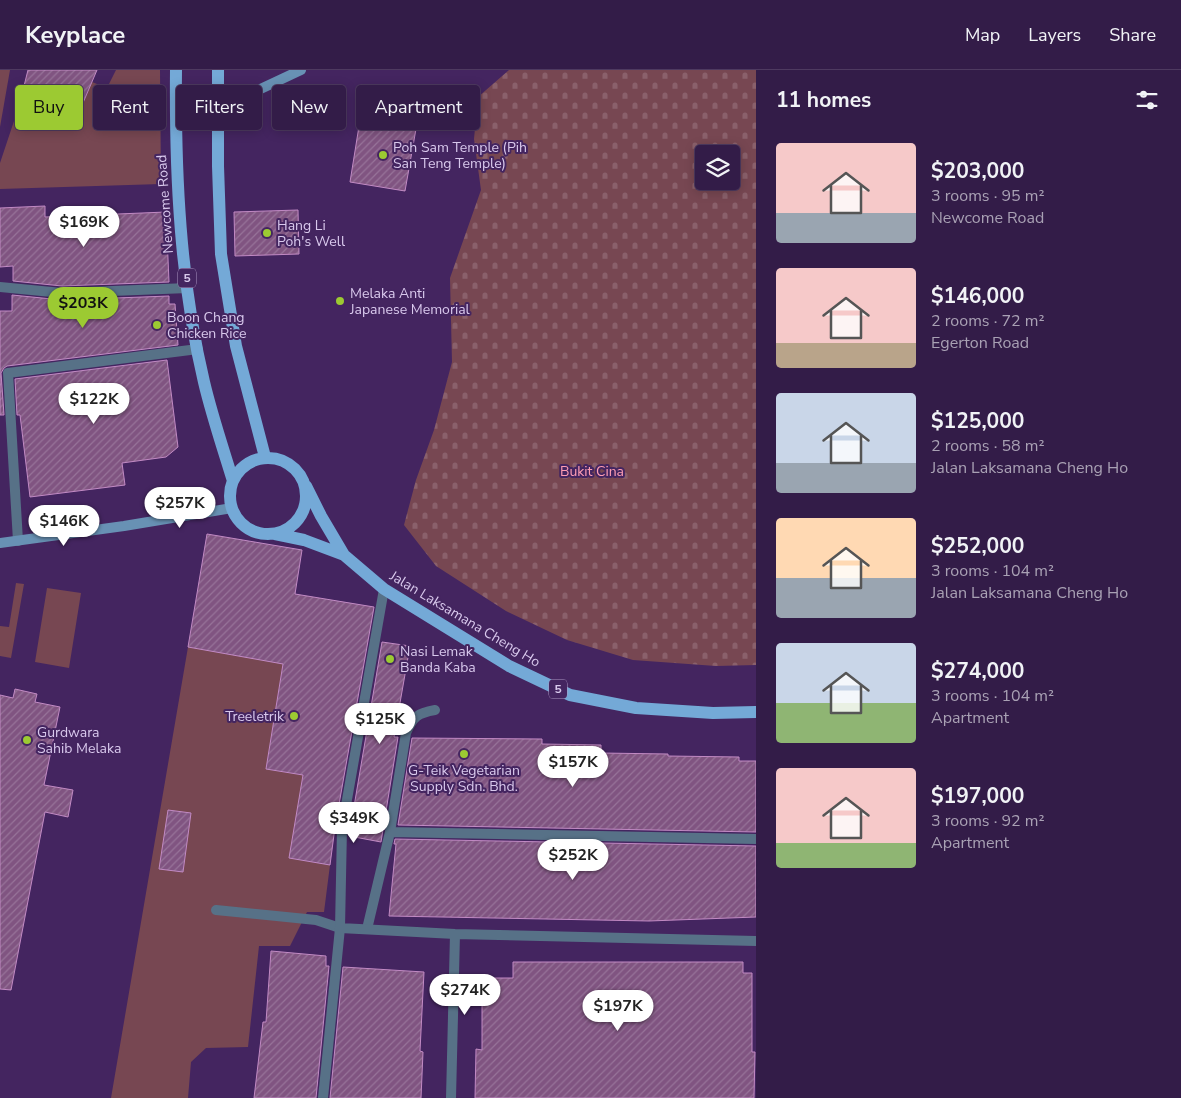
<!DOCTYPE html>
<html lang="en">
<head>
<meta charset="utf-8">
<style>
	body { margin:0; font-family:"Nunito Sans",sans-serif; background:#3e2952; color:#f1f3f6; height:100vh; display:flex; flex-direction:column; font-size:19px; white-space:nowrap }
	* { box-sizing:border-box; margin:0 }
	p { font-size:16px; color:#a9a1b4 }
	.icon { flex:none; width:28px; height:28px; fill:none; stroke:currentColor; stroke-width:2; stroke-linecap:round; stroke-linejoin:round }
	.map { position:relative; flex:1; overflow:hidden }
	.drawer { display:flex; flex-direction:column; background:#331c48; width:425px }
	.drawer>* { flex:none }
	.hud { position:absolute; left:15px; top:15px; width:475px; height:45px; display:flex; gap:10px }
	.fabs { position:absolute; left:695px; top:75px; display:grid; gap:10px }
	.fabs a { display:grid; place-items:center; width:45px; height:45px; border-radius:5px; background:#331c48; box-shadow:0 2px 12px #0003,0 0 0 1px #4e3a60; font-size:25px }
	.price { position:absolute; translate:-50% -42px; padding:0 11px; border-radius:18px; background:#fff; color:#222; font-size:16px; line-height:32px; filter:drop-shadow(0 1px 2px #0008) }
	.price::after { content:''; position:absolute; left:50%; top:30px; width:15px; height:11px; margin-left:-8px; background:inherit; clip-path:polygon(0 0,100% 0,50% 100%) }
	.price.on { background:#9cca32; color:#111 }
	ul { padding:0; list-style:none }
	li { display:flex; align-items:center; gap:15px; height:125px; padding:0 20px }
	li span { display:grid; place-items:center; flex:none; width:140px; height:100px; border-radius:5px; color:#555 }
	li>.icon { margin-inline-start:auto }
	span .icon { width:60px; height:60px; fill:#fffc; stroke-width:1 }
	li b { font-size:21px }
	h2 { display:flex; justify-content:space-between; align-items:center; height:60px; padding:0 20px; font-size:21px }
	.pill { padding:0 18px; border-radius:5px; background:#331c48; box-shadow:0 2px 12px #0003,0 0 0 1px #4e3a60; font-size:18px; line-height:45px }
	.pill.on { background:#9cca32; color:#111 }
	header { display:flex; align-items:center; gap:30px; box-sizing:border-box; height:70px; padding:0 25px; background:#331c48; border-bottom:1px solid #4e3a60 }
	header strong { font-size:24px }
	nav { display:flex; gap:28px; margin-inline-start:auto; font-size:18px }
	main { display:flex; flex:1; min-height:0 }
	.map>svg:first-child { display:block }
	.green { fill:#774752 }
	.cemetery { fill:url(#cemetery-stones); fill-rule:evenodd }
	.building { fill:url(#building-hatch); stroke:#c28ac4 }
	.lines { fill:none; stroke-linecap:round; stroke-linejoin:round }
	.lane { stroke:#577187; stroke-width:10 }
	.street { stroke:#577187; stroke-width:10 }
	.secondary { stroke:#6891b4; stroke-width:10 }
	.primary { stroke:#74a9d7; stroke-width:12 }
	.poi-dot { fill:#9cca32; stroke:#442560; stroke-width:2 }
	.labels { text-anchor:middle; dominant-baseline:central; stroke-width:4; stroke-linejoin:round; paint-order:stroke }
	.shield { fill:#442560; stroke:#ac98c3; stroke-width:1 }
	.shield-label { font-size:12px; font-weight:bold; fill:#d9c9ed }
	.poi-label { font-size:14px; fill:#d9c9ed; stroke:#442560; text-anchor:start }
	.street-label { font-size:14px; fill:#d9c9ed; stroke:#442560 }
	.park-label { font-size:14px; fill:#fe9eb3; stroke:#442560 }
</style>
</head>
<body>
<header>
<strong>Keyplace</strong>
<nav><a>Map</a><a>Layers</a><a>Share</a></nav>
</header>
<main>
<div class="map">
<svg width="756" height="1028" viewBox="0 0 756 1028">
	<defs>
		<pattern id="cemetery-stones" width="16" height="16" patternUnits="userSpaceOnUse" patternTransform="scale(1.25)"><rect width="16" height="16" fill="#774752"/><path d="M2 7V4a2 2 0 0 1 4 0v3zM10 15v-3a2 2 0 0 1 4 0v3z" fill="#8a606b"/></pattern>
		<pattern id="building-hatch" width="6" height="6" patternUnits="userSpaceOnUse" patternTransform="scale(1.25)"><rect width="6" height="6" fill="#805481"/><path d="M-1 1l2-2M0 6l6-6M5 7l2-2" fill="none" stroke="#977399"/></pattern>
	</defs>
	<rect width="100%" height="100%" fill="#442560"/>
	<!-- green -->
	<path class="green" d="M 0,0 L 10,0 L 0,57 Z
		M 116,0 L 160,0 L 161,114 L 0,119 L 0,93 L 19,36 L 44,45 L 48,36 L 77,47 L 92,12 L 107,18 Z
		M 16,513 L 24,514 L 11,588 L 0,586 L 0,556 L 9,557 Z
		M 47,518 L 81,523 L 69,598 L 35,592 Z
		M 188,577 L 283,593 L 266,699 L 303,705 L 290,788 L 330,795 L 324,842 L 307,842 L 290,876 L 259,876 L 248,977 L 206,978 L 191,992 L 188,1028 L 111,1028 Z"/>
	<!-- cemetery -->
	<path class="cemetery" d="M 509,0 L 756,0 L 756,595 L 716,596 L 633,590 L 567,570 L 506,541 L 436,496 L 404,455 L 416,410 L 434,360 L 452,292 L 450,208 L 481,120 L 474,69 L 478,27 ZM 704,84 L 731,84 L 731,111 L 704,111 Z"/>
	<!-- building -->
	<path class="building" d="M 28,0 L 97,0 L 77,47 L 48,36 L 44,45 L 19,36 Z
		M 360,50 L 416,59 L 405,121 L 350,112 Z
		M 45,136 L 45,147 L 166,142 L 169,212 L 62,216 L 13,211 L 13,196 L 0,197 L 0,138 Z
		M 298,140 L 299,184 L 235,186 L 234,142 Z
		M 12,225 L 62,230 L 169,226 L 169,234 L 175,234 L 178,275 L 7,296 L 4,298 L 1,303 L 4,345 L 0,345 L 0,241 L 12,241 Z
		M 167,290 L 178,377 L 166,387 L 122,393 L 125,415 L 30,427 L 20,345 L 17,345 L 15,309 Z
		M 207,464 L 302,480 L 295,524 L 374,537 L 335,757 L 330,795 L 289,788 L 303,705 L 266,699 L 283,594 L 188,577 Z
		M 382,572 L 410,576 L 394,667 L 398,667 L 381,772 L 349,766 Z
		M 15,619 L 37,624 L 35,632 L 60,637 L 44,715 L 73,720 L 68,747 L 45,742 L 11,920 L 0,919 L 0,625 L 13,628 Z
		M 412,668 L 542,669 L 542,674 L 601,675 L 601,683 L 668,684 L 668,686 L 739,687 L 739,691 L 756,691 L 756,762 L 398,755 Z
		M 168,740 L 191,743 L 183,802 L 159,799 Z
		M 395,769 L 756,776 L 756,847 L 649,851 L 389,846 L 396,774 L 394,774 Z
		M 271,881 L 326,886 L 326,896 L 329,896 L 316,1028 L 254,1028 L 263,952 L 266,952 Z
		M 513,892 L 743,892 L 743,903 L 752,903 L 752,982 L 755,982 L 754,1028 L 475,1028 L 476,979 L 482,980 L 482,908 L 513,908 Z
		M 343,897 L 424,902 L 420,981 L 423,982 L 421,1028 L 330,1028 Z"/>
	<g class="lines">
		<!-- lane -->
		<path class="lane" d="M 0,217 L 62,223 L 188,218
			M 18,471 L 8,303 L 198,279
			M 390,762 L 756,769
			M 216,840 L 316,850 L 340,858
			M 367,859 L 390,762 L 406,663 C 413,647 417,643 435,640"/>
		<!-- street -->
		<path class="street" d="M 340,858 L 455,864 L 756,871
			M 323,1028 L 340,858 L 342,758 L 384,519
			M 451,1028 L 455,864"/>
		<!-- secondary -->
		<path class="secondary" d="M 217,53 L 252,23 L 301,0
			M 0,473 L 124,456 L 232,438"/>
		<!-- primary -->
		<path class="primary" d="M 176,0 C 175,104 180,211 204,312 C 212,346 223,378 233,411
			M 218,0 L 218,96 L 221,184 L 236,276 L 265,387
			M230 426a38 38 0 1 1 76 0a38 38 0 1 1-76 0Z
			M 306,416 L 321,446 L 344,485 L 384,519 L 509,596 L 570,625 L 636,638 L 713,643 L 756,642
			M 275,464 L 304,470 L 344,485"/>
	</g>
	<!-- markers -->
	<g class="poi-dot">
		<circle cx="383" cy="85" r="5"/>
		<circle cx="267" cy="163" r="5"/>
		<circle cx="340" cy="231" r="5"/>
		<circle cx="157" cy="255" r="5"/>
		<circle cx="390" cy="589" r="5"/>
		<circle cx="294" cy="646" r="5"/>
		<circle cx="27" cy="670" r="5"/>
		<circle cx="464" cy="684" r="5"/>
	</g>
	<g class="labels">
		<!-- shield labels -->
		<g class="shield">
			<rect x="178" y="198.5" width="18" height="19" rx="4"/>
			<rect x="549" y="609.5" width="18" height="19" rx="4"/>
		</g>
		<g class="shield-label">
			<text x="187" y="208">5</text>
			<text x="558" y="619">5</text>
		</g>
		<!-- poi labels -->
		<g class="poi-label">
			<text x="393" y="77">Poh Sam Temple (Pih<tspan x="393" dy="16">San Teng Temple)</tspan></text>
			<text x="277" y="155">Hang Li<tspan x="277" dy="16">Poh's Well</tspan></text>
			<text x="350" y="223">Melaka Anti<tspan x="350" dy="16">Japanese Memorial</tspan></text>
			<text x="167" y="247">Boon Chang<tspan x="167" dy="16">Chicken Rice</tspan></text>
			<text x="400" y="581">Nasi Lemak<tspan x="400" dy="16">Banda Kaba</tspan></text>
			<text x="284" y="646" text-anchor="end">Treeletrik</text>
			<text x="37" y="662">Gurdwara<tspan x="37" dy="16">Sahib Melaka</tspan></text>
			<text x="464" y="700" text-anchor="middle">G-Teik Vegetarian<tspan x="464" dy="16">Supply Sdn. Bhd.</tspan></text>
		</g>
		<!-- street labels -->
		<g class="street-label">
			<text transform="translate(165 134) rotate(-94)">Newcome Road</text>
			<text transform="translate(465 549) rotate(31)">Jalan Laksamana Cheng Ho</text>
		</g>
		<!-- park labels -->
		<g class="park-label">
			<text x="592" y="401">Bukit Cina</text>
		</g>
	</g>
</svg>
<div class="fabs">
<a><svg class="icon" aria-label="layers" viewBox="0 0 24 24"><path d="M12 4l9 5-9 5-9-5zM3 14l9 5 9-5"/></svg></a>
</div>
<b class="price" style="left:84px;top:178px">$169K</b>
<b class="price on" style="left:83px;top:259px">$203K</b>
<b class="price" style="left:94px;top:355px">$122K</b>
<b class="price" style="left:180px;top:459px">$257K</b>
<b class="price" style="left:64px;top:477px">$146K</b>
<b class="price" style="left:380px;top:675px">$125K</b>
<b class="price" style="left:573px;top:718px">$157K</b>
<b class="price" style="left:354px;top:774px">$349K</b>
<b class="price" style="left:573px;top:811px">$252K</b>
<b class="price" style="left:465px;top:946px">$274K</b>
<b class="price" style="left:618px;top:962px">$197K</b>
<div class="hud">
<a class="pill on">Buy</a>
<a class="pill">Rent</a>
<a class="pill">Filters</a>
<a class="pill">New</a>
<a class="pill">Apartment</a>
</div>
</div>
<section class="drawer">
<h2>11 homes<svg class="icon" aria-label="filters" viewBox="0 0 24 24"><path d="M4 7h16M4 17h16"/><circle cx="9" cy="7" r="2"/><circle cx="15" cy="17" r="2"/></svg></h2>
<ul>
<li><span style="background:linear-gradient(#f6c9c9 70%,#9aa5b1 0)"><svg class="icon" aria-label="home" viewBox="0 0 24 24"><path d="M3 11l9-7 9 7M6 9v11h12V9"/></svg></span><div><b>$203,000</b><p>3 rooms · 95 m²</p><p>Newcome Road</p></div></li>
<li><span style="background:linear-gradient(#f6c9c9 75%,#b9a48a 0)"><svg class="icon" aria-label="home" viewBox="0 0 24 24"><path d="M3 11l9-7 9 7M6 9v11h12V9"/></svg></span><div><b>$146,000</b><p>2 rooms · 72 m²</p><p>Egerton Road</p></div></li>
<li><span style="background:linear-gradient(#c9d6e8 70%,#9aa5b1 0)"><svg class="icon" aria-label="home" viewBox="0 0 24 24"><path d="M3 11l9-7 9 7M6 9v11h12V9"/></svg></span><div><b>$125,000</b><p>2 rooms · 58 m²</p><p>Jalan Laksamana Cheng Ho</p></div></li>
<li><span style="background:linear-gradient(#ffd9b3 60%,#9aa5b1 0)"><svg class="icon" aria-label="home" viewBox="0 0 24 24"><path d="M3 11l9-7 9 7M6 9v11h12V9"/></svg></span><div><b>$252,000</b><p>3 rooms · 104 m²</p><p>Jalan Laksamana Cheng Ho</p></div></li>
<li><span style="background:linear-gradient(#c9d6e8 60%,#8fb573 0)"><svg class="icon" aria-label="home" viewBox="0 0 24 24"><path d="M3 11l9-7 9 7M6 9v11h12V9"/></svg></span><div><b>$274,000</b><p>3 rooms · 104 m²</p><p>Apartment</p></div></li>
<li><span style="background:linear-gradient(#f6c9c9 75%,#8fb573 0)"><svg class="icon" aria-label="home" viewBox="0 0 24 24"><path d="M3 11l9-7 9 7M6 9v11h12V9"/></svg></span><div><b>$197,000</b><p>3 rooms · 92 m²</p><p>Apartment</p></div></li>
</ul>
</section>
</main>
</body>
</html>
